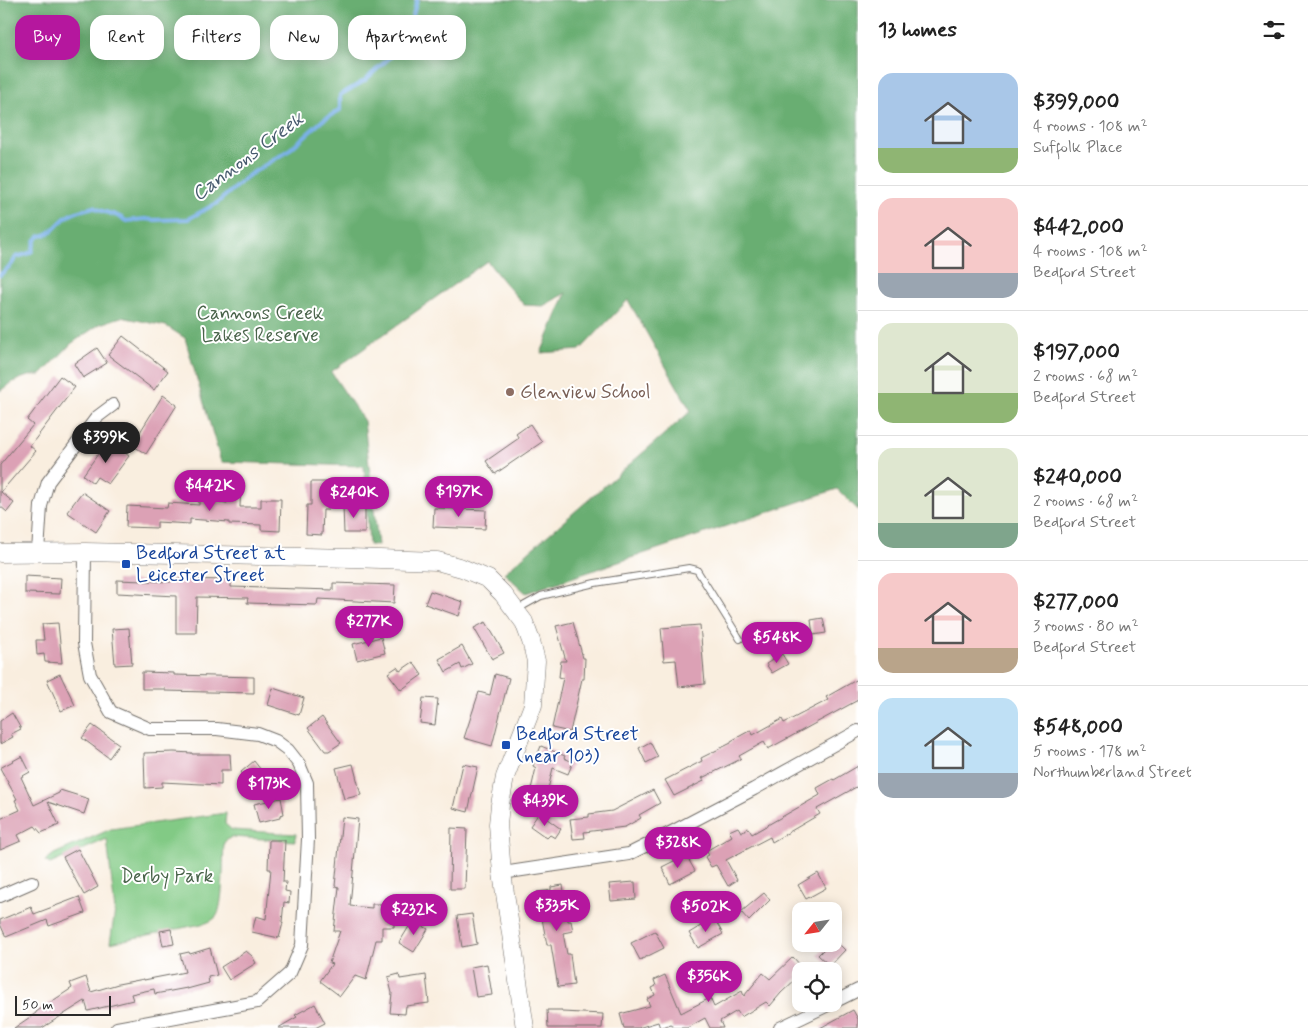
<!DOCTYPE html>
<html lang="en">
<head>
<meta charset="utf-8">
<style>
	body { margin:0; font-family:Mynerve,sans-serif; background:#f2f2f2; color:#222; height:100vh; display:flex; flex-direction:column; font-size:19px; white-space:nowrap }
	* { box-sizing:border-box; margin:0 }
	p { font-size:16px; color:#767676 }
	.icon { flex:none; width:28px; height:28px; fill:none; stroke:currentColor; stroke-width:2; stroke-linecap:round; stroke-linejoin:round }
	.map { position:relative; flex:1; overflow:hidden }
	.sheet { display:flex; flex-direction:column; background:#fff; width:450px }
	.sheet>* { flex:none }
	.top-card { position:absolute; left:15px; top:15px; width:475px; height:45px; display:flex; gap:10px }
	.needle { width:32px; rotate:240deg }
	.buttons { position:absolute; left:792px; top:902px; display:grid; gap:10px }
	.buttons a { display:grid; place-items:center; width:50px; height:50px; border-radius:10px; background:#fff; box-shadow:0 2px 12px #0003; font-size:25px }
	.scale { position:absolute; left:15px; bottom:12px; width:96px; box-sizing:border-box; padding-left:5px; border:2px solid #2b2b2b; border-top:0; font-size:14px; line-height:18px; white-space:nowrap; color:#2b2b2b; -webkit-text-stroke:4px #fff; paint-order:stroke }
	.price { position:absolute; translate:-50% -42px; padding:0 11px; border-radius:18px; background:#b5179e; color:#fff; font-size:16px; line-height:32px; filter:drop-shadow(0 1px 2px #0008) }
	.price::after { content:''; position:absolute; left:50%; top:30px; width:15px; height:11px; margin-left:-8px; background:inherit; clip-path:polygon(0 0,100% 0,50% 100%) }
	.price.selected { background:#222; color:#fff }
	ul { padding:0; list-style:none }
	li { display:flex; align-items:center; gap:15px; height:125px; padding:0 20px }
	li+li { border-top:1px solid #e0e0e0 }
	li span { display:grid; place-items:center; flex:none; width:140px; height:100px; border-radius:15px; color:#555 }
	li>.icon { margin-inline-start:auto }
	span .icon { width:60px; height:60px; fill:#fffc; stroke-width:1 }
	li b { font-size:21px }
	h2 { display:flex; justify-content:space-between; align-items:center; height:60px; padding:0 20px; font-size:21px }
	.chip { padding:0 18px; border-radius:15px; background:#fff; box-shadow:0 2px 12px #0003; font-size:18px; line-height:45px }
	.chip.selected { background:#b5179e; color:#fff }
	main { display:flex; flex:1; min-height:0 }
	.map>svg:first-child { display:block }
	.green { fill:#82ca85; stroke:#567a58 }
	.forest { fill:#69ae72; stroke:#4a6c4e }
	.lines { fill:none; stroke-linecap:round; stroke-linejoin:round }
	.stream { stroke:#7ab1e9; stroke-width:4 }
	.building { fill:#dca1b5 }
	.lane-casing { stroke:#736f6a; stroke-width:8 }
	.street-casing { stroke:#736f6a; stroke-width:14 }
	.secondary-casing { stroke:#736f6a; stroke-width:19 }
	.lane { stroke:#fff; stroke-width:6 }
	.street { stroke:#fff; stroke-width:12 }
	.secondary { stroke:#fff; stroke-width:18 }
	.education-dot { fill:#8d6e63; stroke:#fff; stroke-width:2 }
	.transit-dot { fill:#1a4fb4; stroke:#fff; stroke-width:2 }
	.labels { text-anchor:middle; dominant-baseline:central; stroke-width:4; stroke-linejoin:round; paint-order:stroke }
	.park-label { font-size:19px; fill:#49634a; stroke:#fff }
	.education-label { font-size:19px; fill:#785e54; stroke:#fff; text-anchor:start }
	.transit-label { font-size:19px; fill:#164399; stroke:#fff; text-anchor:start }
	.water-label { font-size:20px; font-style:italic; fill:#475a6e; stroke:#fff }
</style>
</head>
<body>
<main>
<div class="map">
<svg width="858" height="1028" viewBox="0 0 858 1028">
	<rect width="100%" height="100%" fill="#fff"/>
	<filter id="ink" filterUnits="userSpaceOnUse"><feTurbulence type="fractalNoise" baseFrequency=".02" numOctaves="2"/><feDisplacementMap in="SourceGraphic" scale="10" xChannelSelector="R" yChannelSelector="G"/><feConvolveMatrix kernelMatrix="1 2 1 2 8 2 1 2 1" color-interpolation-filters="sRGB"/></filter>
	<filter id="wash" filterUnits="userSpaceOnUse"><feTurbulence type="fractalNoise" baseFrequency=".0096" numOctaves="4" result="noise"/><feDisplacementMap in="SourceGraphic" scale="20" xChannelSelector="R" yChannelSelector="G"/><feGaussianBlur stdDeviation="1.12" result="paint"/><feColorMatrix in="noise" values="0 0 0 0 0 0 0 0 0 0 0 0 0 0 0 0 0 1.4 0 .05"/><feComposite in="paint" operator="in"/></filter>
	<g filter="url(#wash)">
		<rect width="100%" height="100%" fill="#f9eedf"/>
		<!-- green -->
		<path class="green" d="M 226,813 L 225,824 L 232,830 L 296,834 L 295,841 L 231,837 L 224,842 C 223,858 224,907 216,917 C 213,920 209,922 206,923 L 110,943 L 115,911 L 107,839 L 50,864 L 45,861 L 54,854 L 111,829 Z"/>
		<!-- forest -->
		<path class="forest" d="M 0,0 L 858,0 L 858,510 L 837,489 L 526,593 L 504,573 L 691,411 L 628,300 L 580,350 L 541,353 L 566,293 L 543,306 L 524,305 L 502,280 L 487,261 L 331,372 L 364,421 L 378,545 L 369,545 L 364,466 L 221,462 L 185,338 L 166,326 L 121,317 L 100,324 L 72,343 L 41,375 C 26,374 11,382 0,391 Z"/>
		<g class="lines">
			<!-- stream -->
			<path class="stream" d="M 0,275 L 12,264 L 16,257 L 27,254 L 32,251 L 35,241 L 39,236 C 52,236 57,223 68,216 C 75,212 85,209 94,207 C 106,215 114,211 126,221 L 145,219 L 153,220 L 188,219 L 217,203 L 249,175 L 288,151 L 323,120 L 340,110 L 340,95 L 364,81 L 398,50 L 412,19 L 417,0"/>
		</g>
		<g id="blocks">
			<!-- building -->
			<path class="building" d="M 123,336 L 168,371 L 154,390 L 108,355 Z
				M 97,348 L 107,363 L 83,378 L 74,364 Z
				M 60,376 L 75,387 L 30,446 L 36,451 L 1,492 L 14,503 L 7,512 L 0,506 L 0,465 L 33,425 L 27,420 Z
				M 163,395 L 177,405 L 146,454 L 132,445 Z
				M 530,424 L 542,442 L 495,474 L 486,461 L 519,438 L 516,434 Z
				M 108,440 L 129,456 L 108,484 L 97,477 L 93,483 L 83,475 Z
				M 227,480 L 241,480 L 240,507 L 261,507 L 261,499 L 281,499 L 280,531 L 261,530 L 261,525 L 229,524 L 229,522 L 190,519 L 190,524 L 157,522 L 157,528 L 126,527 L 127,506 L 167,508 L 168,503 L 199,505 L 199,500 L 227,503 Z
				M 311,482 L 329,482 L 328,510 L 323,510 L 322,535 L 306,534 L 307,505 L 311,505 Z
				M 82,492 L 110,511 L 96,532 L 67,512 Z
				M 343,506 L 365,506 L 365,533 L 344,533 Z
				M 434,508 L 486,510 L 485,529 L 433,527 Z
				M 25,576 L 61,578 L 60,594 L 25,593 Z
				M 171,579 L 231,580 L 231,587 L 333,590 L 333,583 L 395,585 L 394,603 L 318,599 L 317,605 L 247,603 L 248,598 L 197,597 L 196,633 L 176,633 L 176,596 L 117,593 L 117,580 L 171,582 Z
				M 430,591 L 463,602 L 459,616 L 425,604 Z
				M 823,618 L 826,633 L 813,635 L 811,620 Z
				M 486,622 L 504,653 L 492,659 L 474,628 Z
				M 573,622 L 583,658 L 585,658 L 584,679 L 582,679 L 570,732 L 552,728 L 563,678 L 559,677 L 561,661 L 566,661 L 556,626 Z
				M 58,623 L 62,663 L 45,662 L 44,654 L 37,655 L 36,640 L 44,640 L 42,624 Z
				M 700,625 L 705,684 L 679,687 L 676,660 L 664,661 L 661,628 Z
				M 129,628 L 132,664 L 115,665 L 112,629 Z
				M 381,637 L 385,653 L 357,660 L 353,644 Z
				M 462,646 L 472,664 L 462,669 L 460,664 L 446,672 L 439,659 Z
				M 782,654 L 788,664 L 772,673 L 766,664 Z
				M 413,662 L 422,675 L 401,690 L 388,673 L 397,667 L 400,671 Z
				M 142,672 L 174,673 L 174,675 L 254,677 L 254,693 L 165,691 L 165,689 L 142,689 Z
				M 60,674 L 75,705 L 61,711 L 47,680 Z
				M 495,674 L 509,678 L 492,746 L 464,738 L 479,692 L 490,695 Z
				M 858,679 L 858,700 L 768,749 L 764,742 L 739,756 L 741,759 L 702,778 L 704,781 L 674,796 L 665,780 L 702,761 L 701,758 L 731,743 L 731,741 L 751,730 L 753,735 L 782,719 L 784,723 L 828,700 L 826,697 Z
				M 273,688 L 304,698 L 299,715 L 268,705 Z
				M 423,698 L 438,699 L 435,725 L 420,723 Z
				M 12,713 L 21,729 L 11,734 L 13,737 L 0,744 L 0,721 Z
				M 322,717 L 341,743 L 329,751 L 325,751 L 308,728 Z
				M 92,725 L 119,744 L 109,758 L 82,738 Z
				M 650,742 L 658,757 L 646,763 L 639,748 Z
				M 541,746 L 565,756 L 564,758 L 573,762 L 568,774 L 553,768 L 544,806 L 528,802 L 536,768 L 533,766 Z
				M 174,752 L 192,753 L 192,754 L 230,754 L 231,770 L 221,770 L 221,785 L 162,782 L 162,787 L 145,788 L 144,753 Z
				M 22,756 L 30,772 L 21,777 L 34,805 L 59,793 L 60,790 L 89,799 L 84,814 L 48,802 L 59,825 L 41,833 L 35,826 L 18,835 L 21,841 L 0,850 L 0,819 L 20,810 L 15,800 L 17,799 L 0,768 Z
				M 254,761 L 268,779 L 255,790 L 241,772 Z
				M 353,764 L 361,795 L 344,799 L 336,768 Z
				M 463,764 L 478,767 L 468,812 L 453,808 Z
				M 858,766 L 858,786 L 817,809 L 820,814 L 772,842 L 770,837 L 726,860 L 737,880 L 728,886 L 716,865 L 711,867 L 705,857 L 709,855 L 706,851 L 732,836 L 729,831 L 738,827 L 741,832 L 748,828 L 752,834 L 820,795 L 817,788 L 833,779 L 834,780 Z
				M 653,790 L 660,803 L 639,815 L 641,818 L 625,827 L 584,832 L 585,838 L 573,839 L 570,819 L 589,817 L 589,814 L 612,811 Z
				M 281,798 L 284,814 L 280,815 L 280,818 L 259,823 L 254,804 Z
				M 539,813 L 561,829 L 555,838 L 550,835 L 547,838 L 530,826 Z
				M 342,817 L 358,819 L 350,906 L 372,908 L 372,904 L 394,904 L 394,927 L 382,927 L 382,940 L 376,940 L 366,980 L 355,976 L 340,996 L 320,981 L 332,964 L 329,963 L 340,931 L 334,931 L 339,887 L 335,886 Z
				M 451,828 L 467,829 L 465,889 L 450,889 Z
				M 269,840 L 285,840 L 283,882 L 286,882 L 285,891 L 290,892 L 289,903 L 284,902 L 282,922 L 283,923 L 279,938 L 252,932 L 256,916 L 266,919 L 271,869 L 268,869 Z
				M 78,849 L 98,887 L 84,895 L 63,857 Z
				M 686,855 L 695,871 L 670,884 L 662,867 Z
				M 818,873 L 826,888 L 806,899 L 798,885 Z
				M 635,882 L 636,899 L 611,901 L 609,884 Z
				M 563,885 L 568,921 L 571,921 L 573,931 L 563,933 L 567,954 L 570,954 L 574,985 L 558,987 L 551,945 L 547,945 L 537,892 L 551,890 L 551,887 Z
				M 764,893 L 770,900 L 749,921 L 741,912 Z
				M 79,897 L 85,913 L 49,926 L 47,920 L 6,937 L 0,924 L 0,920 L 31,907 L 34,914 Z
				M 472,914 L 477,944 L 462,947 L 457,916 Z
				M 714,918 L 723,934 L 698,948 L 689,933 Z
				M 413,920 L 428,929 L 414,952 L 399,943 Z
				M 171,929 L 174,944 L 163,946 L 160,931 Z
				M 655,931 L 664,948 L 640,960 L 631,943 Z
				M 834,939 L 845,950 L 830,966 L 818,955 L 829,944 L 834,944 Z
				M 210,948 L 217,975 L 208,977 L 209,983 L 187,989 L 187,988 L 155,994 L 154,989 L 131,994 L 133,1000 L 88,1011 L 85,1001 L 42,1028 L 14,1028 L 36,1013 L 36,1012 L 72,988 L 70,983 L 86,977 L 91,992 L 118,984 L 144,979 L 144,980 L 185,972 L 180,954 L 189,952 L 190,954 Z
				M 246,951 L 252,956 L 256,963 L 229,980 L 221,967 Z
				M 793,957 L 801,966 L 801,970 L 796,975 L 798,977 L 781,993 L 770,1006 L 766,1002 L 741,1017 L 737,1011 L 720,1021 L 723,1028 L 710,1028 L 705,1018 L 687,1028 L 673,1028 L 671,1024 L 660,1028 L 658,1022 L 638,1028 L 624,1028 L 620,1014 L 650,1006 L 647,999 L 655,995 L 652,988 L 656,986 L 654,980 L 665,975 L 681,1013 L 710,998 L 714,1007 L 742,991 L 744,996 L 763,973 L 770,979 Z
				M 487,964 L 492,995 L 476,997 L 471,967 Z
				M 399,974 L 400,979 L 426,975 L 429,1003 L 406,1006 L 405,1014 L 390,1013 L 392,993 L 388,977 Z
				M 315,1004 L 325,1023 L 315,1028 L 278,1028 L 297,1017 L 295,1015 Z
				M 547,1010 L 562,1010 L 562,1012 L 603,1014 L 602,1028 L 548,1028 Z
				M 853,1010 L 858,1019 L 858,1028 L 820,1028 Z"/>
		</g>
	</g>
	<g filter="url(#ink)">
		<use href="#blocks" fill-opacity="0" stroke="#736f6a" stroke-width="1"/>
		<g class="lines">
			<defs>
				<path id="lane" d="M 516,610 L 541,596 L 578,587 L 595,583 L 689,568 L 697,570 L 740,639"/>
				<path id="street" d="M 38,552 L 41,506 L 48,482 L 97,417 L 113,405
					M 85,552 L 84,643 L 90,675 L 111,712 L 150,729 L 217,729 L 258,734 L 276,741 L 288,750 L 299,764 L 307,783 L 308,839 L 302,945 L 290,973 L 257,1002 L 117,1028
					M 502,873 L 629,854 L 645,846 L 754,789 L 858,731
					M 0,896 L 32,882
					M 834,1002 L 858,990
					M 780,1028 L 830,1004"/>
				<path id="secondary" d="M 0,553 L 85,552 L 351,558 L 437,561 L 462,568 L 488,579 L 503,594 L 524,622 L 531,641 L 536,661 L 533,705 L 505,777 L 500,805 L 498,824 L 502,873 L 525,1028"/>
			</defs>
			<!-- lane casing -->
			<use href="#lane" class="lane-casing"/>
			<!-- street casing -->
			<use href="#street" class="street-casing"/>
			<!-- secondary casing -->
			<use href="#secondary" class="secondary-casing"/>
			<!-- lane -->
			<use href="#lane" class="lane"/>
			<!-- street -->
			<use href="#street" class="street"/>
			<!-- secondary -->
			<use href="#secondary" class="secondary"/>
		</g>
	</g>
	<!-- markers -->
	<circle class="education-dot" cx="510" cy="392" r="5"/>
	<g class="transit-dot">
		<rect x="121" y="559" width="10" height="10" rx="2.5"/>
		<rect x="501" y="740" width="10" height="10" rx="2.5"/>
	</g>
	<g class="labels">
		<!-- park labels -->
		<g class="park-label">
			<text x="260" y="313">Cannons Creek<tspan x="260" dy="22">Lakes Reserve</tspan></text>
			<text x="167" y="876">Derby Park</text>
		</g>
		<!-- education labels -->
		<g class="education-label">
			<text x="520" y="392">Glenview School</text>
		</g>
		<!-- transit labels -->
		<g class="transit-label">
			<text x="136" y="553">Bedford Street at<tspan x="136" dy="22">Leicester Street</tspan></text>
			<text x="516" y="734">Bedford Street<tspan x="516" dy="22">(near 103)</tspan></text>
		</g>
		<!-- water labels -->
		<g class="water-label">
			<text transform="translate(248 157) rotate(-37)">Cannons Creek</text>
		</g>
	</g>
</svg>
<div class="buttons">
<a><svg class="needle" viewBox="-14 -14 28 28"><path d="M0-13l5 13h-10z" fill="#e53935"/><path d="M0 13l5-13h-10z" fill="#767676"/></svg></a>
<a><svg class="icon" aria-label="locate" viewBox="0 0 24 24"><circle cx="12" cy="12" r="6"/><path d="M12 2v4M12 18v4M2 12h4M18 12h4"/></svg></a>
</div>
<div class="scale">50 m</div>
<b class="price selected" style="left:106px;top:464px">$399K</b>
<b class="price" style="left:210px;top:512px">$442K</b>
<b class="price" style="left:459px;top:518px">$197K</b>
<b class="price" style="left:354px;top:519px">$240K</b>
<b class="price" style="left:369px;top:648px">$277K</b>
<b class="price" style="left:777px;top:664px">$548K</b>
<b class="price" style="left:269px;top:810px">$173K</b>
<b class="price" style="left:545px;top:827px">$439K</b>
<b class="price" style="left:678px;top:869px">$328K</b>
<b class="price" style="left:557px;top:932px">$335K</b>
<b class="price" style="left:706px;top:933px">$502K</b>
<b class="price" style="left:414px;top:936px">$232K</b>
<b class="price" style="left:709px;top:1003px">$356K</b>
<div class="top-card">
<a class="chip selected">Buy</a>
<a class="chip">Rent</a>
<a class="chip">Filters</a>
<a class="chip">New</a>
<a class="chip">Apartment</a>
</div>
</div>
<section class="sheet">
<h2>13 homes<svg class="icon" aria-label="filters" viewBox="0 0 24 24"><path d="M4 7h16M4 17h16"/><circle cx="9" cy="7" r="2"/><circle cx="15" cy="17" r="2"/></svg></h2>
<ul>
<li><span style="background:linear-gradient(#a9c7e8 75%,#8fb573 0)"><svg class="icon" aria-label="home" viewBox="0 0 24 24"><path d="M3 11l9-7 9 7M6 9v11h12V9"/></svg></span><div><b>$399,000</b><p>4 rooms · 108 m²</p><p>Suffolk Place</p></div></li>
<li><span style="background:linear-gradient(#f6c9c9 75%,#9aa5b1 0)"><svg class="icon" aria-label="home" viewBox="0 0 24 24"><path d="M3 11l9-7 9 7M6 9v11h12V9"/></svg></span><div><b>$442,000</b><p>4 rooms · 108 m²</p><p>Bedford Street</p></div></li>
<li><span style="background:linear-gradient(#dfe7d0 70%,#8fb573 0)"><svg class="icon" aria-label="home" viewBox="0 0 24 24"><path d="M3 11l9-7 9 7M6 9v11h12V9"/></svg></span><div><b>$197,000</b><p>2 rooms · 68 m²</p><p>Bedford Street</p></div></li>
<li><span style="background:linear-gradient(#dfe7d0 75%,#7fa58c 0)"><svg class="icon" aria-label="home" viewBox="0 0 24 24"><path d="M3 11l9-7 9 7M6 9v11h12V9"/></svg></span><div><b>$240,000</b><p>2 rooms · 68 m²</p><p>Bedford Street</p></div></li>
<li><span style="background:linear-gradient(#f6c9c9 75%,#b9a48a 0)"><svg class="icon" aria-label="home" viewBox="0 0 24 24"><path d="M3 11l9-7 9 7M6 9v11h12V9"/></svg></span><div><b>$277,000</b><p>3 rooms · 80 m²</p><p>Bedford Street</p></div></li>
<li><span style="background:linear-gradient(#bfe0f5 75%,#9aa5b1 0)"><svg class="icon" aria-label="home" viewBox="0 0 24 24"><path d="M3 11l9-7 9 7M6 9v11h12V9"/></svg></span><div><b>$548,000</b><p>5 rooms · 178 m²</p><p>Northumberland Street</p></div></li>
</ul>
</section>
</main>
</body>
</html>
